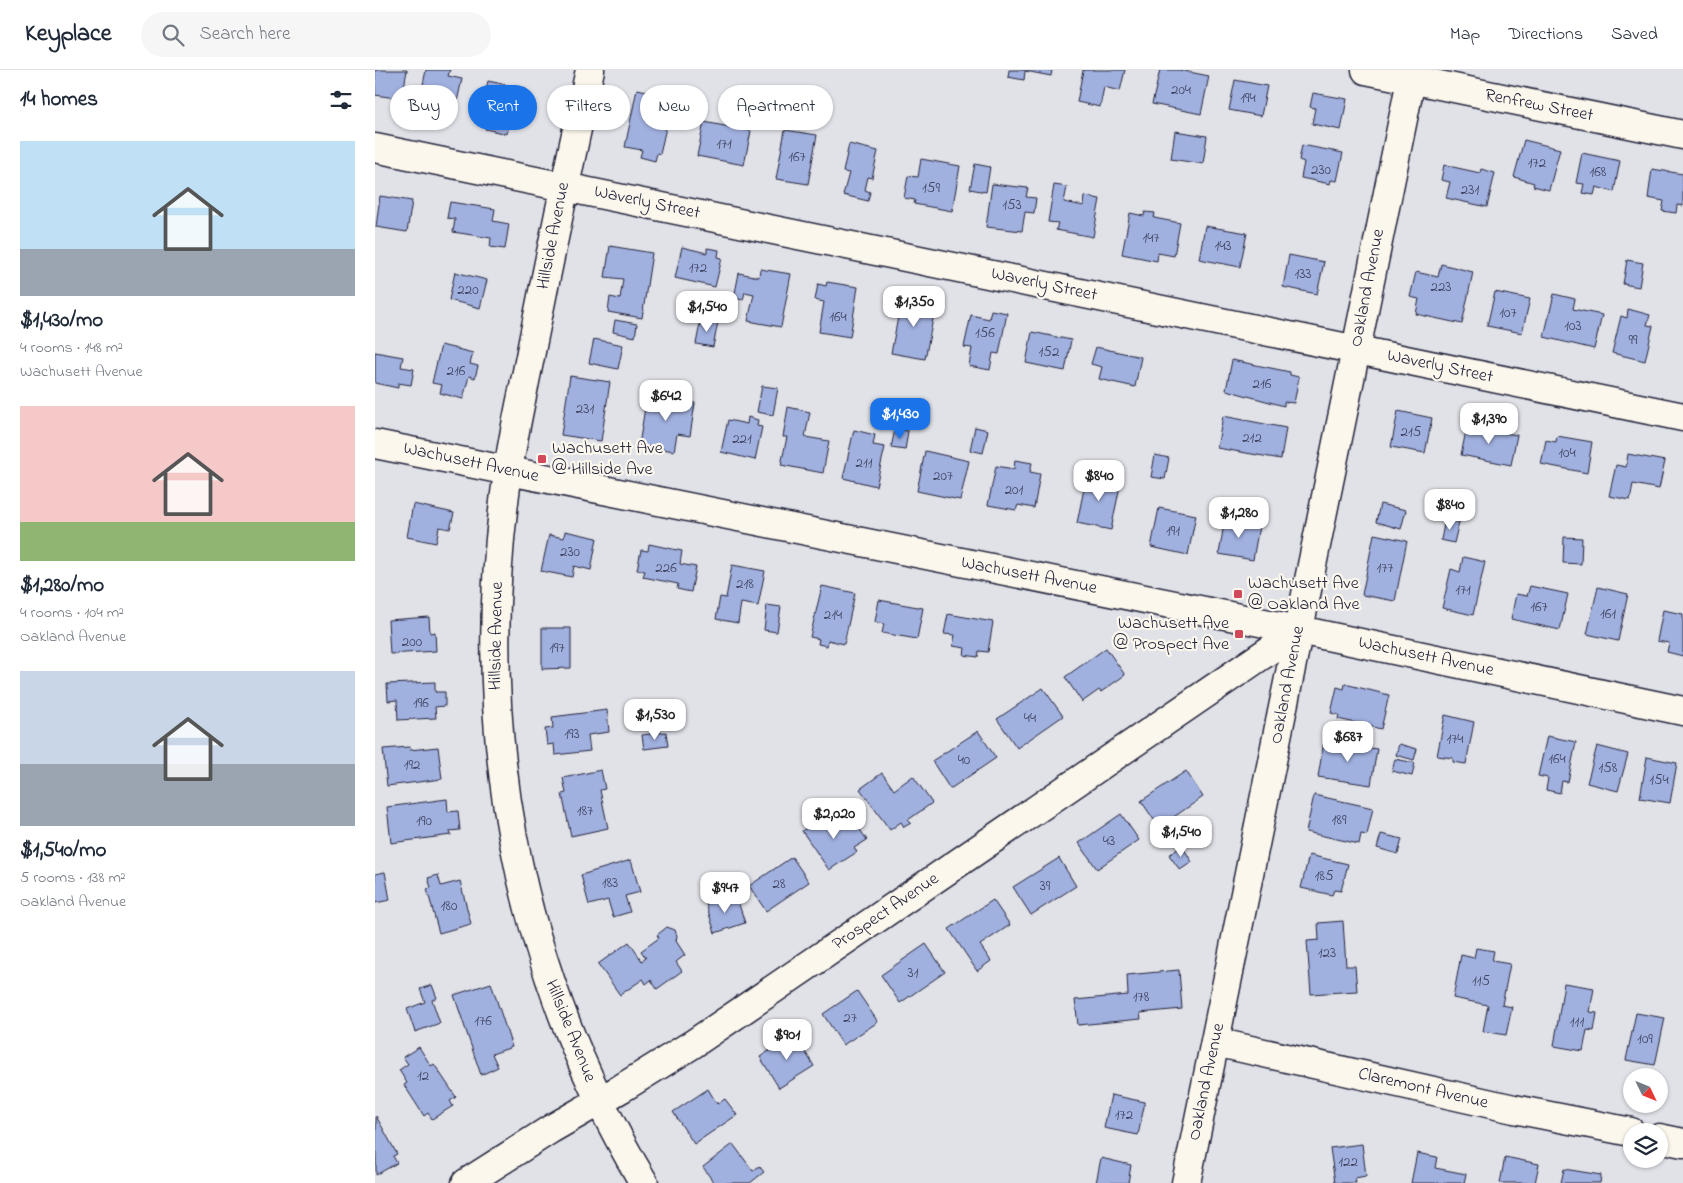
<!DOCTYPE html>
<html lang="en">
<head>
<meta charset="utf-8">
<style>
	body { margin:0; font-family:"Indie Flower",sans-serif; background:#f6f6f7; color:#1f2937; height:100vh; display:flex; flex-direction:column; font-size:19px; white-space:nowrap }
	* { box-sizing:border-box; margin:0 }
	p { font-size:16px; color:#747a83 }
	.icon { flex:none; width:28px; height:28px; fill:none; stroke:currentColor; stroke-width:2; stroke-linecap:round; stroke-linejoin:round }
	.map { position:relative; flex:1; overflow:hidden }
	.drawer { display:flex; flex-direction:column; background:#fff; width:375px }
	.drawer>* { flex:none }
	.top-card { position:absolute; left:15px; top:15px; width:475px; height:45px; display:flex; gap:10px }
	.needle { width:32px; rotate:133deg }
	.tools { position:absolute; left:1248px; top:998px; display:grid; gap:10px }
	.tools a { display:grid; place-items:center; width:45px; height:45px; border-radius:50%; background:#fff; box-shadow:0 1px 4px #0004; font-size:25px }
	.price { position:absolute; translate:-50% -42px; padding:0 11px; border-radius:10px; background:#fff; color:#222; font-size:16px; line-height:32px; filter:drop-shadow(0 1px 2px #0008) }
	.price::after { content:''; position:absolute; left:50%; top:30px; width:15px; height:11px; margin-left:-8px; background:inherit; clip-path:polygon(0 0,100% 0,50% 100%) }
	.price.current { background:#1a73e8; color:#fff }
	ul { padding:0; list-style:none }
	li { display:grid; align-content:center; gap:10px; height:265px; padding:0 20px }
	li span { display:grid; place-items:center; height:155px; border-radius:0px; color:#555 }
	li>.icon { margin-inline-start:auto }
	span .icon { width:90px; height:90px; fill:#fffc; stroke-width:1 }
	li b { font-size:21px }
	h2 { display:flex; justify-content:space-between; align-items:center; height:60px; padding:0 20px; font-size:21px }
	.pill { padding:0 18px; border-radius:22px; background:#fff; box-shadow:0 1px 4px #0004; font-size:18px; line-height:45px }
	.pill.current { background:#1a73e8; color:#fff }
	header { display:flex; align-items:center; gap:30px; box-sizing:border-box; height:70px; padding:0 25px; background:#fff; border-bottom:1px solid #e0e1e3 }
	header strong { font-size:24px }
	nav { display:flex; gap:28px; margin-inline-start:auto; font-size:18px }
	.search { width:350px; height:45px; background:#f6f6f7; display:flex; align-items:center; gap:12px; box-sizing:border-box; padding:0 18px; border-radius:28px; color:#747a83; font-size:19px }
	main { display:flex; flex:1; min-height:0 }
	.map>svg:first-child { display:block }
	.building { fill:#a0b0df; stroke:#22223b }
	.lines { fill:none; stroke-linecap:round; stroke-linejoin:round }
	.minor-casing { stroke:#22223b; stroke-width:31 }
	.minor { stroke:#fbf7ec; stroke-width:28 }
	.poi-dot { fill:#d1495b; stroke:#fbf7ec; stroke-width:2 }
	.labels { text-anchor:middle; dominant-baseline:central; stroke-width:4.5; stroke-linejoin:round; paint-order:stroke }
	.number-label { font-size:15px; fill:#424664 }
	.street-label { font-size:18px; fill:#22223b; stroke:#fbf7ec }
	.poi-label { font-size:18px; fill:#22223b; stroke:#fbf7ec; text-anchor:start }
</style>
</head>
<body>
<header>
<strong>Keyplace</strong>
<div class="search"><svg class="icon" aria-label="search" viewBox="0 0 24 24"><circle cx="10" cy="10" r="6"/><path d="M15 15l6 6"/></svg>Search here</div>
<nav><a>Map</a><a>Directions</a><a>Saved</a></nav>
</header>
<main>
<section class="drawer">
<h2>14 homes<svg class="icon" aria-label="filters" viewBox="0 0 24 24"><path d="M4 7h16M4 17h16"/><circle cx="9" cy="7" r="2"/><circle cx="15" cy="17" r="2"/></svg></h2>
<ul>
<li><span style="background:linear-gradient(#bfe0f5 70%,#9aa5b1 0)"><svg class="icon" aria-label="home" viewBox="0 0 24 24"><path d="M3 11l9-7 9 7M6 9v11h12V9"/></svg></span><div><b>$1,430/mo</b><p>4 rooms · 148 m²</p><p>Wachusett Avenue</p></div></li>
<li><span style="background:linear-gradient(#f6c9c9 75%,#8fb573 0)"><svg class="icon" aria-label="home" viewBox="0 0 24 24"><path d="M3 11l9-7 9 7M6 9v11h12V9"/></svg></span><div><b>$1,280/mo</b><p>4 rooms · 104 m²</p><p>Oakland Avenue</p></div></li>
<li><span style="background:linear-gradient(#c9d6e8 60%,#9aa5b1 0)"><svg class="icon" aria-label="home" viewBox="0 0 24 24"><path d="M3 11l9-7 9 7M6 9v11h12V9"/></svg></span><div><b>$1,540/mo</b><p>5 rooms · 138 m²</p><p>Oakland Avenue</p></div></li>
</ul>
</section>
<div class="map">
<svg width="1308" height="1113" viewBox="0 0 1308 1113">
	<rect width="100%" height="100%" fill="#e0e2e8"/>
	<filter id="ink" filterUnits="userSpaceOnUse"><feTurbulence type="fractalNoise" baseFrequency=".02" numOctaves="2"/><feDisplacementMap in="SourceGraphic" scale="10" xChannelSelector="R" yChannelSelector="G"/><feConvolveMatrix kernelMatrix="1 2 1 2 8 2 1 2 1" color-interpolation-filters="sRGB"/></filter>
	<g filter="url(#ink)">
		<!-- building -->
		<path class="building" d="M 0,0 L 32,0 L 27,29 L 0,25 Z
			M 51,0 L 75,0 L 73,6 L 87,9 L 80,41 L 44,34 Z
			M 634,0 L 677,0 L 676,6 L 650,1 L 649,10 L 633,7 Z
			M 708,0 L 750,0 L 745,21 L 729,17 L 725,37 L 702,32 Z
			M 785,0 L 804,0 L 834,6 L 826,44 L 777,34 Z
			M 860,10 L 892,16 L 886,46 L 854,40 Z
			M 113,11 L 151,19 L 143,57 L 134,55 L 132,64 L 110,59 L 112,50 L 104,48 Z
			M 262,19 L 298,26 L 285,84 L 282,83 L 280,91 L 265,87 L 267,80 L 250,77 Z
			M 938,23 L 972,29 L 966,60 L 937,54 L 940,38 L 935,37 Z
			M 329,52 L 376,61 L 369,95 L 322,86 Z
			M 410,60 L 442,65 L 433,114 L 401,109 Z
			M 800,61 L 832,66 L 828,94 L 796,89 Z
			M 1149,70 L 1185,79 L 1174,120 L 1158,116 L 1159,113 L 1139,107 Z
			M 474,74 L 503,81 L 497,108 L 493,107 L 490,120 L 495,122 L 493,131 L 468,125 L 474,103 L 468,102 Z
			M 927,75 L 968,83 L 962,111 L 956,110 L 955,114 L 926,108 L 929,92 L 924,90 Z
			M 1207,83 L 1245,91 L 1239,122 L 1221,117 L 1219,125 L 1207,123 L 1209,114 L 1201,113 Z
			M 546,89 L 585,96 L 577,141 L 539,134 L 540,130 L 529,128 L 533,106 L 543,107 Z
			M 600,94 L 615,97 L 611,122 L 595,119 Z
			M 1069,95 L 1105,103 L 1106,99 L 1120,103 L 1112,137 L 1071,128 L 1075,112 L 1066,110 Z
			M 1277,99 L 1308,104 L 1308,136 L 1302,135 L 1301,143 L 1287,141 L 1289,131 L 1273,128 Z
			M 617,114 L 653,118 L 651,127 L 661,128 L 659,143 L 650,142 L 647,161 L 611,157 Z
			M 679,115 L 692,117 L 689,132 L 709,136 L 710,126 L 725,129 L 718,167 L 681,160 L 683,153 L 673,152 Z
			M 5,126 L 37,131 L 32,162 L 1,157 Z
			M 75,132 L 120,139 L 118,151 L 134,154 L 130,179 L 115,177 L 116,168 L 78,162 L 80,149 L 72,148 Z
			M 770,142 L 780,143 L 779,148 L 805,153 L 799,186 L 783,183 L 782,191 L 747,184 L 755,143 L 769,146 Z
			M 830,156 L 872,163 L 865,197 L 824,189 Z
			M 235,176 L 277,183 L 267,248 L 233,242 L 235,227 L 245,229 L 248,209 L 230,207 Z
			M 307,177 L 332,183 L 332,178 L 344,180 L 343,187 L 347,188 L 340,217 L 300,208 Z
			M 914,185 L 949,192 L 942,224 L 908,217 Z
			M 1252,190 L 1268,193 L 1264,217 L 1248,214 Z
			M 1066,194 L 1098,202 L 1087,254 L 1041,244 L 1044,229 L 1035,227 L 1041,202 L 1063,207 Z
			M 385,199 L 416,204 L 406,257 L 373,251 L 379,224 L 370,222 L 368,230 L 359,228 L 364,203 L 384,207 Z
			M 80,202 L 112,210 L 105,238 L 74,230 Z
			M 452,212 L 483,217 L 475,267 L 444,262 L 449,232 L 440,230 L 443,214 L 451,216 Z
			M 1120,222 L 1155,229 L 1147,263 L 1112,256 Z
			M 1179,224 L 1200,229 L 1198,239 L 1227,245 L 1219,279 L 1169,267 Z
			M 546,226 L 562,229 L 550,289 L 516,283 L 526,232 L 544,235 Z
			M 1253,239 L 1275,245 L 1272,255 L 1278,256 L 1270,291 L 1237,283 L 1246,246 L 1252,248 Z
			M 616,240 L 632,243 L 624,284 L 618,283 L 615,300 L 594,296 L 597,278 L 589,277 L 596,245 L 614,249 Z
			M 326,248 L 343,252 L 338,277 L 321,274 Z
			M 240,250 L 262,254 L 260,267 L 238,262 Z
			M 657,262 L 696,270 L 690,301 L 651,293 Z
			M 219,269 L 248,275 L 243,299 L 214,293 Z
			M 66,275 L 98,283 L 95,294 L 103,296 L 100,308 L 94,306 L 88,329 L 65,323 L 67,315 L 57,313 Z
			M 721,277 L 766,287 L 760,317 L 724,309 L 727,297 L 716,294 Z
			M 0,282 L 28,287 L 26,297 L 39,299 L 36,315 L 23,313 L 23,318 L 0,313 Z
			M 857,290 L 915,302 L 915,305 L 924,307 L 919,333 L 909,332 L 909,336 L 851,320 Z
			M 195,306 L 235,312 L 226,371 L 186,365 Z
			M 387,316 L 403,318 L 398,345 L 382,342 Z
			M 272,325 L 320,333 L 315,366 L 302,364 L 299,381 L 264,375 Z
			M 413,337 L 435,342 L 430,367 L 454,371 L 448,403 L 406,395 L 412,367 L 408,367 Z
			M 1023,341 L 1057,348 L 1050,383 L 1016,377 Z
			M 848,346 L 911,358 L 906,389 L 842,378 Z
			M 373,347 L 383,350 L 382,356 L 387,357 L 380,390 L 346,382 L 353,350 L 372,354 Z
			M 1092,356 L 1142,365 L 1136,395 L 1086,385 Z
			M 600,357 L 613,360 L 608,383 L 595,380 Z
			M 520,359 L 533,361 L 530,380 L 516,378 Z
			M 479,360 L 500,365 L 498,375 L 510,377 L 501,416 L 468,408 Z
			M 1182,366 L 1217,372 L 1212,403 L 1166,394 L 1171,370 L 1181,372 Z
			M 550,381 L 594,391 L 585,430 L 542,421 Z
			M 1253,384 L 1290,391 L 1284,419 L 1258,414 L 1255,430 L 1234,426 L 1241,395 L 1251,397 Z
			M 780,385 L 794,388 L 790,409 L 776,407 Z
			M 640,390 L 657,393 L 655,402 L 665,404 L 659,438 L 643,435 L 641,440 L 613,435 L 621,396 L 639,399 Z
			M 712,404 L 746,411 L 736,460 L 702,453 Z
			M 38,434 L 79,443 L 75,459 L 64,457 L 61,473 L 32,467 Z
			M 1005,434 L 1031,440 L 1026,459 L 1001,452 Z
			M 784,438 L 821,445 L 813,485 L 776,477 Z
			M 850,448 L 884,456 L 878,490 L 844,484 Z
			M 1070,449 L 1084,452 L 1079,473 L 1066,470 Z
			M 190,461 L 222,468 L 216,500 L 199,496 L 197,507 L 166,501 L 174,465 L 189,468 Z
			M 999,464 L 1032,471 L 1020,531 L 987,525 Z
			M 1189,467 L 1207,468 L 1206,494 L 1188,493 Z
			M 274,474 L 307,481 L 305,494 L 321,497 L 316,522 L 302,519 L 303,514 L 268,507 L 270,501 L 262,500 L 266,480 L 273,481 Z
			M 1088,487 L 1110,492 L 1098,545 L 1067,538 L 1076,499 L 1085,502 Z
			M 357,495 L 390,501 L 383,536 L 366,533 L 363,553 L 341,549 L 345,527 L 351,528 Z
			M 447,516 L 480,523 L 469,574 L 453,570 L 452,576 L 443,574 L 444,569 L 435,567 Z
			M 1155,516 L 1193,524 L 1185,560 L 1136,549 L 1141,524 L 1152,526 Z
			M 1223,517 L 1253,524 L 1243,571 L 1212,564 Z
			M 504,530 L 548,538 L 542,569 L 507,563 L 509,554 L 500,552 Z
			M 392,535 L 406,537 L 402,562 L 389,560 Z
			M 1288,540 L 1308,544 L 1308,586 L 1292,582 L 1294,573 L 1282,571 Z
			M 573,544 L 618,552 L 613,582 L 604,581 L 603,587 L 589,585 L 590,578 L 578,576 L 580,565 L 569,564 Z
			M 54,547 L 55,563 L 60,562 L 61,581 L 15,584 L 13,550 Z
			M 167,558 L 196,558 L 196,598 L 167,599 Z
			M 731,578 L 750,605 L 726,622 L 724,620 L 707,632 L 690,607 Z
			M 60,612 L 60,622 L 70,622 L 70,636 L 60,637 L 61,648 L 23,650 L 22,630 L 13,631 L 12,614 Z
			M 970,614 L 1014,625 L 1006,659 L 963,649 L 964,645 L 956,643 L 962,617 L 969,619 Z
			M 668,618 L 688,646 L 642,678 L 622,649 Z
			M 232,640 L 234,662 L 213,665 L 215,681 L 180,685 L 179,674 L 172,675 L 170,659 L 178,658 L 177,647 Z
			M 1070,645 L 1099,652 L 1091,694 L 1078,692 L 1078,688 L 1062,686 Z
			M 603,661 L 621,688 L 575,719 L 557,691 Z
			M 291,662 L 293,676 L 269,679 L 267,665 Z
			M 1172,666 L 1201,672 L 1193,712 L 1187,711 L 1185,723 L 1171,720 L 1173,708 L 1163,706 Z
			M 949,671 L 1002,679 L 996,715 L 943,707 Z
			M 1024,674 L 1042,679 L 1039,690 L 1021,685 Z
			M 1222,676 L 1253,684 L 1243,721 L 1212,713 Z
			M 34,677 L 35,680 L 63,677 L 67,709 L 12,716 L 8,679 Z
			M 1272,687 L 1302,693 L 1295,733 L 1265,728 Z
			M 1020,689 L 1040,693 L 1037,706 L 1017,701 Z
			M 226,700 L 230,719 L 225,720 L 233,758 L 196,766 L 187,724 L 191,723 L 188,708 Z
			M 811,701 L 828,727 L 784,757 L 766,731 Z
			M 507,703 L 519,720 L 538,706 L 557,733 L 533,750 L 536,753 L 529,757 L 526,752 L 515,760 L 485,719 Z
			M 939,725 L 998,738 L 992,765 L 986,764 L 984,774 L 931,762 Z
			M 72,729 L 73,742 L 83,741 L 85,760 L 75,761 L 76,765 L 16,773 L 12,737 Z
			M 746,744 L 764,770 L 722,799 L 704,773 Z
			M 451,745 L 461,759 L 477,748 L 492,770 L 479,778 L 482,782 L 454,800 L 427,761 Z
			M 1006,764 L 1027,769 L 1023,784 L 1002,778 Z
			M 807,776 L 817,792 L 805,800 L 794,785 Z
			M 934,785 L 973,794 L 966,821 L 959,820 L 957,825 L 926,818 Z
			M 417,787 L 434,812 L 391,841 L 374,816 Z
			M 684,788 L 701,816 L 656,845 L 638,817 Z
			M 256,790 L 265,822 L 250,826 L 255,842 L 238,847 L 233,830 L 214,835 L 206,805 Z
			M 10,802 L 15,830 L 0,833 L 0,804 Z
			M 63,805 L 66,816 L 85,811 L 96,854 L 64,863 L 52,819 L 56,818 L 53,808 Z
			M 361,825 L 370,853 L 340,863 L 331,834 Z
			M 618,830 L 635,855 L 605,875 L 616,891 L 602,901 L 574,859 Z
			M 968,851 L 971,896 L 980,896 L 982,921 L 936,924 L 932,871 L 944,870 L 943,853 Z
			M 292,857 L 300,860 L 302,866 L 301,871 L 310,885 L 301,892 L 307,901 L 282,919 L 276,910 L 271,914 L 268,909 L 245,925 L 223,894 L 254,872 L 267,891 L 271,888 L 266,881 L 284,868 L 282,865 Z
			M 551,874 L 570,902 L 525,933 L 506,905 Z
			M 1101,878 L 1119,881 L 1117,891 L 1135,894 L 1127,935 L 1137,937 L 1131,965 L 1108,961 L 1113,935 L 1078,928 L 1086,885 L 1099,888 Z
			M 804,900 L 807,939 L 765,943 L 766,949 L 703,955 L 700,930 L 753,925 L 752,905 Z
			M 116,913 L 137,977 L 117,984 L 123,997 L 106,1005 L 79,925 Z
			M 1189,913 L 1219,918 L 1215,942 L 1222,943 L 1219,961 L 1212,960 L 1208,981 L 1179,976 Z
			M 57,915 L 62,928 L 57,930 L 65,953 L 40,962 L 32,939 L 50,932 L 45,919 Z
			M 482,921 L 503,952 L 468,975 L 448,944 Z
			M 1261,943 L 1290,948 L 1280,995 L 1251,990 Z
			M 419,964 L 439,996 L 404,1018 L 385,987 Z
			M 44,977 L 56,996 L 59,994 L 81,1027 L 75,1031 L 78,1036 L 57,1049 L 53,1043 L 49,1046 L 29,1015 L 32,1013 L 24,1000 L 33,994 L 28,987 Z
			M 333,1019 L 342,1034 L 350,1029 L 362,1045 L 319,1074 L 298,1042 Z
			M 736,1025 L 770,1032 L 763,1065 L 729,1058 Z
			M 1,1046 L 22,1084 L 18,1086 L 22,1093 L 1,1105 Z
			M 358,1074 L 378,1101 L 384,1096 L 389,1102 L 375,1113 L 339,1113 L 328,1097 Z
			M 987,1074 L 991,1106 L 980,1108 L 981,1113 L 960,1113 L 955,1078 Z
			M 1042,1083 L 1062,1087 L 1060,1098 L 1091,1104 L 1089,1113 L 1036,1113 Z
			M 1130,1087 L 1164,1094 L 1160,1113 L 1125,1113 Z
			M 726,1088 L 756,1095 L 753,1113 L 721,1113 Z
			M 1189,1099 L 1226,1105 L 1225,1113 L 1186,1113 Z"/>
		<g class="lines">
			<defs>
				<path id="minor" d="M 215,0 C 195,90 176,181 158,271 C 150,315 139,358 133,402 C 96,653 139,894 269,1113
					M 991,0 L 1308,65
					M 0,78 L 1308,347
					M 0,374 L 924,560 L 1308,641
					M 840,972 L 1139,1039 L 1256,1062
					M 1284,1068 L 1308,1073
					M 91,1113 L 176,1059 L 247,1018 L 318,974 L 924,560
					M 811,1113 L 1038,0"/>
			</defs>
			<!-- minor casing -->
			<use href="#minor" class="minor-casing"/>
			<!-- minor -->
			<use href="#minor" class="minor"/>
		</g>
	</g>
	<!-- markers -->
	<g class="poi-dot">
		<rect x="162" y="384" width="10" height="10" rx="2.5"/>
		<rect x="858" y="519" width="10" height="10" rx="2.5"/>
		<rect x="859" y="559" width="10" height="10" rx="2.5"/>
	</g>
	<g class="labels">
		<!-- number labels -->
		<g class="number-label">
			<text x="806" y="20">204</text>
			<text x="873" y="28">194</text>
			<text x="349" y="74">171</text>
			<text x="422" y="87">167</text>
			<text x="1162" y="93">172</text>
			<text x="946" y="100">230</text>
			<text x="1223" y="102">168</text>
			<text x="556" y="118">159</text>
			<text x="1095" y="120">231</text>
			<text x="637" y="135">153</text>
			<text x="776" y="168">147</text>
			<text x="848" y="176">143</text>
			<text x="323" y="198">172</text>
			<text x="928" y="204">133</text>
			<text x="1066" y="217">223</text>
			<text x="93" y="220">220</text>
			<text x="1133" y="243">107</text>
			<text x="463" y="247">164</text>
			<text x="1198" y="256">103</text>
			<text x="610" y="263">156</text>
			<text x="1258" y="270">99</text>
			<text x="674" y="282">152</text>
			<text x="81" y="301">216</text>
			<text x="887" y="314">216</text>
			<text x="210" y="339">231</text>
			<text x="1036" y="362">215</text>
			<text x="877" y="368">212</text>
			<text x="367" y="369">221</text>
			<text x="1192" y="383">104</text>
			<text x="489" y="393">211</text>
			<text x="568" y="406">207</text>
			<text x="639" y="420">201</text>
			<text x="798" y="461">191</text>
			<text x="195" y="482">230</text>
			<text x="291" y="498">226</text>
			<text x="1010" y="498">177</text>
			<text x="370" y="514">218</text>
			<text x="1088" y="520">171</text>
			<text x="1164" y="537">167</text>
			<text x="1233" y="544">161</text>
			<text x="458" y="545">214</text>
			<text x="37" y="572">200</text>
			<text x="182" y="578">197</text>
			<text x="46" y="633">196</text>
			<text x="655" y="648">44</text>
			<text x="197" y="664">193</text>
			<text x="1080" y="669">174</text>
			<text x="1182" y="689">164</text>
			<text x="589" y="690">40</text>
			<text x="37" y="695">192</text>
			<text x="1233" y="698">158</text>
			<text x="1284" y="710">154</text>
			<text x="210" y="741">187</text>
			<text x="964" y="750">189</text>
			<text x="49" y="751">190</text>
			<text x="734" y="771">43</text>
			<text x="949" y="806">185</text>
			<text x="235" y="813">183</text>
			<text x="404" y="814">28</text>
			<text x="670" y="816">39</text>
			<text x="74" y="836">180</text>
			<text x="952" y="883">123</text>
			<text x="538" y="903">31</text>
			<text x="1106" y="911">115</text>
			<text x="766" y="927">178</text>
			<text x="475" y="948">27</text>
			<text x="108" y="951">176</text>
			<text x="1202" y="952">111</text>
			<text x="1270" y="969">109</text>
			<text x="48" y="1006">12</text>
			<text x="749" y="1045">172</text>
			<text x="973" y="1092">122</text>
		</g>
		<!-- street labels -->
		<g class="street-label">
			<text transform="translate(1164 36) rotate(11)">Renfrew Street</text>
			<text transform="translate(272 133) rotate(12)">Waverly Street</text>
			<text transform="translate(179 166) rotate(-79)">Hillside Avenue</text>
			<text transform="translate(669 215) rotate(12)">Waverly Street</text>
			<text transform="translate(993 218) rotate(-79)">Oakland Avenue</text>
			<text transform="translate(1065 297) rotate(12)">Waverly Street</text>
			<text transform="translate(96 393) rotate(12)">Wachusett Avenue</text>
			<text transform="translate(654 506) rotate(11)">Wachusett Avenue</text>
			<text transform="translate(122 566) rotate(-89)">Hillside Avenue</text>
			<text transform="translate(1051 587) rotate(12)">Wachusett Avenue</text>
			<text transform="translate(913 615) rotate(-79)">Oakland Avenue</text>
			<text transform="translate(511 842) rotate(-34)">Prospect Avenue</text>
			<text transform="translate(195 961) rotate(68)">Hillside Avenue</text>
			<text transform="translate(832 1012) rotate(-78)">Oakland Avenue</text>
			<text transform="translate(1048 1019) rotate(13)">Claremont Avenue</text>
		</g>
		<!-- poi labels -->
		<g class="poi-label">
			<text x="177" y="379">Wachusett Ave<tspan x="177" dy="21">@ Hillside Ave</tspan></text>
			<text x="873" y="514">Wachusett Ave<tspan x="873" dy="21">@ Oakland Ave</tspan></text>
			<text x="854" y="554" text-anchor="end">Wachusett Ave<tspan x="854" dy="21">@ Prospect Ave</tspan></text>
		</g>
	</g>
</svg>
<div class="tools">
<a><svg class="needle" viewBox="-14 -14 28 28"><path d="M0-13l5 13h-10z" fill="#e53935"/><path d="M0 13l5-13h-10z" fill="#747a83"/></svg></a>
<a><svg class="icon" aria-label="layers" viewBox="0 0 24 24"><path d="M12 4l9 5-9 5-9-5zM3 14l9 5 9-5"/></svg></a>
</div>
<b class="price" style="left:539px;top:258px">$1,350</b>
<b class="price" style="left:332px;top:263px">$1,540</b>
<b class="price" style="left:291px;top:352px">$642</b>
<b class="price current" style="left:525px;top:370px">$1,430</b>
<b class="price" style="left:1114px;top:375px">$1,390</b>
<b class="price" style="left:724px;top:432px">$840</b>
<b class="price" style="left:1075px;top:461px">$840</b>
<b class="price" style="left:864px;top:469px">$1,280</b>
<b class="price" style="left:280px;top:671px">$1,530</b>
<b class="price" style="left:973px;top:693px">$687</b>
<b class="price" style="left:459px;top:770px">$2,020</b>
<b class="price" style="left:806px;top:788px">$1,540</b>
<b class="price" style="left:350px;top:844px">$947</b>
<b class="price" style="left:412px;top:991px">$901</b>
<div class="top-card">
<a class="pill">Buy</a>
<a class="pill current">Rent</a>
<a class="pill">Filters</a>
<a class="pill">New</a>
<a class="pill">Apartment</a>
</div>
</div>
</main>
</body>
</html>
